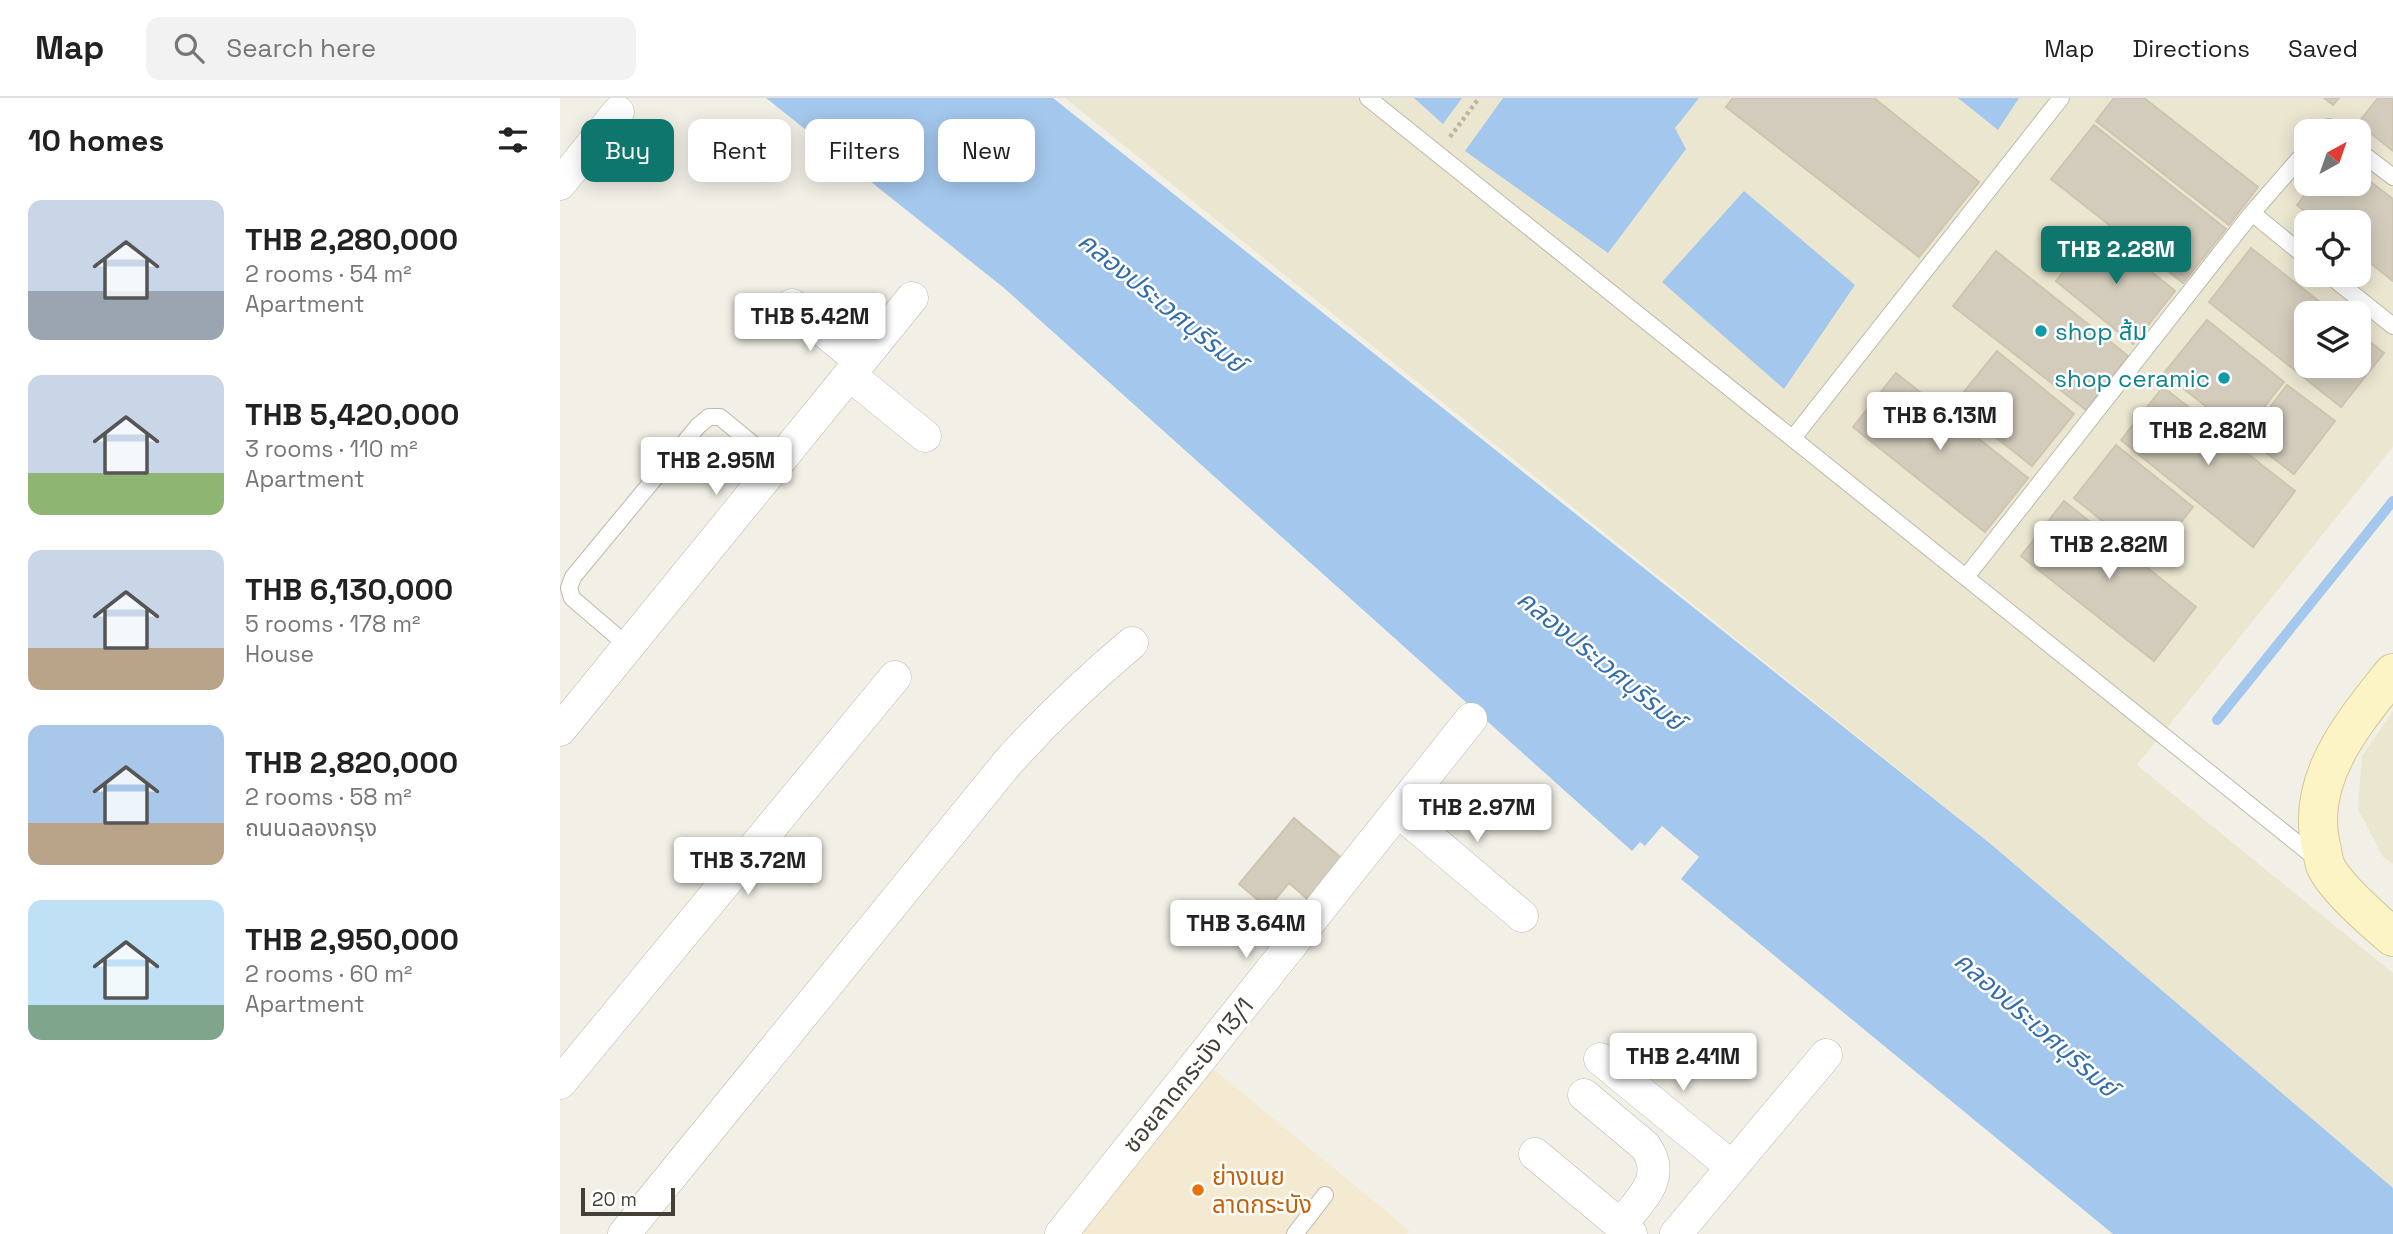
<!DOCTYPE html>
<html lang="en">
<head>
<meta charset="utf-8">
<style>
	body { margin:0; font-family:"Space Grotesk","Noto Sans Thai",sans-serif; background:#f2f2f2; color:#222; height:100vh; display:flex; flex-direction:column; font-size:26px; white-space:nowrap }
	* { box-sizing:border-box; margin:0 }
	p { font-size:23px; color:#767676 }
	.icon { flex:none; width:38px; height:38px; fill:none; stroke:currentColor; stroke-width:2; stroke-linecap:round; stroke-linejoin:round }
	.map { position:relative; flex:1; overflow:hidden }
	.side { display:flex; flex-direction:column; background:#fff; width:560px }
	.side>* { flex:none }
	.guide { position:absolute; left:21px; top:21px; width:665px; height:63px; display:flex; gap:14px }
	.needle { width:46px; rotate:40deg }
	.fabs { position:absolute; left:1734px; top:21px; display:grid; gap:14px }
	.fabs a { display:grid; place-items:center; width:77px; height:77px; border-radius:14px; background:#fff; box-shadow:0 4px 18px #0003; font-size:35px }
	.scale { position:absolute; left:21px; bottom:18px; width:94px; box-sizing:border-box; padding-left:7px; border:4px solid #444035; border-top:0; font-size:19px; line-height:24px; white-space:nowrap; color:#444035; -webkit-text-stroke:5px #fff; paint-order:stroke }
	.price { position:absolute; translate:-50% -60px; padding:0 16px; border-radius:7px; background:#fff; color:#222; font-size:23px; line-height:46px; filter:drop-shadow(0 2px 4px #0008) }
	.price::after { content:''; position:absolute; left:50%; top:42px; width:21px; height:16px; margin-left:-10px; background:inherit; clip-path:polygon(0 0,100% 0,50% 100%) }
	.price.current { background:#0f766e; color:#fff }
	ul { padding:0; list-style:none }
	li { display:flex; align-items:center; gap:21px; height:175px; padding:0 28px }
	li span { display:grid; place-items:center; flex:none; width:196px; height:140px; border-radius:14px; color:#555 }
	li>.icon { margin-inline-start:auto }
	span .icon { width:84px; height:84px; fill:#fffc; stroke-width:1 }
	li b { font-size:30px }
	h2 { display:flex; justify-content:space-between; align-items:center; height:84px; padding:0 28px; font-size:30px }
	.tag { padding:0 24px; border-radius:14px; background:#fff; box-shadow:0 4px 18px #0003; font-size:24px; line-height:63px }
	.tag.current { background:#0f766e; color:#fff }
	header { display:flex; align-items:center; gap:42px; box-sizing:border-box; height:98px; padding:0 35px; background:#fff; border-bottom:2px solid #e0e0e0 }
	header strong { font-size:33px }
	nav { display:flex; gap:38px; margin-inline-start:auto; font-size:24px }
	.search { width:490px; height:63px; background:#f2f2f2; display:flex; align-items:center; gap:18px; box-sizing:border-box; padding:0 24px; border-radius:14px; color:#767676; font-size:26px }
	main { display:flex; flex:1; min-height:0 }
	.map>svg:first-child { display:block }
	.commercial { fill:#f4e9d1 }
	.education { fill:#ebe6d0; fill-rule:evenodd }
	.water { fill:#a4c8ed }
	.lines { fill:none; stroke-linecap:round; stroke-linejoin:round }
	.stream { stroke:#a4c8ed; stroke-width:10 }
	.building { fill:#d3ccbc; stroke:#cec5af; stroke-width:2 }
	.service-casing { stroke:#bdb8a9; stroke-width:18 }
	.minor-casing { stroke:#bdb8a9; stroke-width:33 }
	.secondary-casing { stroke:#d1c797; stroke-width:40 }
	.path { stroke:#beb59a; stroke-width:4.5; stroke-dasharray:3.5 3.5; stroke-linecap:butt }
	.service { stroke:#fff; stroke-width:16 }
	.minor { stroke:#fff; stroke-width:32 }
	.secondary { stroke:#fcf4c5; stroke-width:38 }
	.culture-dot { fill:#0f9aa8; stroke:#fff; stroke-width:2.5 }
	.food-dot { fill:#e8710a; stroke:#fff; stroke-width:2.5 }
	.labels { text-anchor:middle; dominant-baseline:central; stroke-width:5; stroke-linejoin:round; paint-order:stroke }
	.culture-label { font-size:24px; fill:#0d838f; stroke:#fff; text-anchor:start }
	.street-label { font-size:24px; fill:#444035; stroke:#fff }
	.food-label { font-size:24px; fill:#c56008; stroke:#fff; text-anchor:start }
	.water-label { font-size:26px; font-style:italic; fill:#336dac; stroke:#fff }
</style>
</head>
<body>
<header>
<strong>Map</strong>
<div class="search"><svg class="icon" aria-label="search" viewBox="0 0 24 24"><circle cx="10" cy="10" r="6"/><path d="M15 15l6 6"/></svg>Search here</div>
<nav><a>Map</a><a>Directions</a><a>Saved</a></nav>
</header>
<main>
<section class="side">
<h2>10 homes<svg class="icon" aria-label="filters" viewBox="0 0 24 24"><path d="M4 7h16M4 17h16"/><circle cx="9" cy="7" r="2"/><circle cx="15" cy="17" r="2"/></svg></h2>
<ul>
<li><span style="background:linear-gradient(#c9d6e8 65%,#9aa5b1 0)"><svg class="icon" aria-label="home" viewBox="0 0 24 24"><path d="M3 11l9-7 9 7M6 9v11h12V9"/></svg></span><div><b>THB 2,280,000</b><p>2 rooms · 54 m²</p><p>Apartment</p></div></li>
<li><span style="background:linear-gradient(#c9d6e8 70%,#8fb573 0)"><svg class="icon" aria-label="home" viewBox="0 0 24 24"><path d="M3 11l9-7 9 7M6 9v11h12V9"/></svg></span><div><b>THB 5,420,000</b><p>3 rooms · 110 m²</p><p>Apartment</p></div></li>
<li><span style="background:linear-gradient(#c9d6e8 70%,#b9a48a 0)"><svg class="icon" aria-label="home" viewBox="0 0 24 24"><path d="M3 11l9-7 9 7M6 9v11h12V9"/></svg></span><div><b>THB 6,130,000</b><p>5 rooms · 178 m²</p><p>House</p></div></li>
<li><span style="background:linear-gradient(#a9c7e8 70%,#b9a48a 0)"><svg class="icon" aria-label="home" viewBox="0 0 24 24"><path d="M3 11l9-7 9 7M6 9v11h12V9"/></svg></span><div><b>THB 2,820,000</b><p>2 rooms · 58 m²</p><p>ถนนฉลองกรุง</p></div></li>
<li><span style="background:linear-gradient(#bfe0f5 75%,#7fa58c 0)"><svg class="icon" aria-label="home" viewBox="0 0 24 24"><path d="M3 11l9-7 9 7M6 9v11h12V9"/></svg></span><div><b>THB 2,950,000</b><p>2 rooms · 60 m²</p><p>Apartment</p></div></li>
</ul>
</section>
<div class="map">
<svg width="1833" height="1136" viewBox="0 0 1833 1136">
	<rect width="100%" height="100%" fill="#f2f0e6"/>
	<!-- commercial -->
	<path class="commercial" d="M 651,969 L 850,1133 L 847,1136 L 513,1136 Z"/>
	<!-- education -->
	<path class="education" d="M 505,0 L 1833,0 L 1833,349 L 1577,667 L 1833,875 L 1833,1090 L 1432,747 ZM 1746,33 L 1799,33 L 1799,86 L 1746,86 ZM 1746,124 L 1799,124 L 1799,177 L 1746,177 ZM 1746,215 L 1799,215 L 1799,268 L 1746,268 Z
		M 1833,613 L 1833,766 L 1823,759 L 1798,711 L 1802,658 Z"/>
	<!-- water -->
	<path class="water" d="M 206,0 L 493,0 L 1432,747 L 1833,1090 L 1833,1136 L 1553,1136 L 1121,781 L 1139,759 L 1102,728 L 1085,748 L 1080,744 L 1072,753 L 444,190 Z
		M 854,0 L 902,0 L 883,26 Z
		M 943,0 L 1139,0 L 1115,30 L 1126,51 L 1048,155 L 905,53 Z
		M 1398,0 L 1459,0 L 1438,32 Z
		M 1184,93 L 1295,187 L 1224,291 L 1102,184 Z"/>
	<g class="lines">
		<!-- stream -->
		<path class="stream" d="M 1657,622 L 1833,403"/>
	</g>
	<!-- building -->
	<path class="building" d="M 1173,0 L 1314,0 L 1419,84 L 1359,159 L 1166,9 Z
		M 1554,0 L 1584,0 L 1698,89 L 1669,127 L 1536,23 Z
		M 1764,0 L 1779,0 L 1773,7 Z
		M 1818,0 L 1833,0 L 1833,53 L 1798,25 Z
		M 1534,27 L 1666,131 L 1623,185 L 1491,81 Z
		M 1799,75 L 1833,101 L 1833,183 L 1799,156 L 1799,124 L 1758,124 L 1737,107 L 1753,86 L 1799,86 Z
		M 1538,130 L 1615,193 L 1573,246 L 1496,183 Z
		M 1691,150 L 1774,215 L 1746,215 L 1746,268 L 1799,268 L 1799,235 L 1824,255 L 1781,309 L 1649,204 Z
		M 1436,153 L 1568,258 L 1526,312 L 1393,208 Z
		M 1647,222 L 1724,284 L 1682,337 L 1604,275 Z
		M 1437,253 L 1514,316 L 1472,368 L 1394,306 Z
		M 1336,275 L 1468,380 L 1425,434 L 1293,329 Z
		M 1727,287 L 1775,323 L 1734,376 L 1687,340 Z
		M 1603,289 L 1735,393 L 1693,449 L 1561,342 Z
		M 1556,347 L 1633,409 L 1591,462 L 1514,400 Z
		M 1504,403 L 1636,509 L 1594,563 L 1461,458 Z
		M 734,720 L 785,763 L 751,804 L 729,785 L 708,810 L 679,786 Z"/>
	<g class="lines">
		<defs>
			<path id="service" d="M 808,0 L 1757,761
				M 1764,33 L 1769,29 L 1774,33
				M 1799,53 L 1833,79
				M 1692,115 L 1746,53
				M 1769,177 L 1833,228
				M 1233,340 L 1501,0
				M 1406,479 L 1692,115 L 1746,159
				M 68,548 L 12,500 L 9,490 L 13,479 L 138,328 L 149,319 L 160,319 L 217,366
				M 735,1136 L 765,1097"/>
			<path id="minor" d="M 0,86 L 58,14
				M 232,207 L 300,263
				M 290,277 L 365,338
				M 0,632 L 352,200
				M 838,713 L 962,818
				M 1040,961 L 1172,1069
				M 0,985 L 335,579
				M 1024,997 L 1085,1048 C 1108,1080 1080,1101 1061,1127
				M 975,1056 L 1071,1136
				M 64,1136 L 449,663 C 488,620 528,582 572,545
				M 501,1136 L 911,621
				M 1116,1136 L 1266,957"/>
			<path id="secondary" d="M 1833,575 C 1794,624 1745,681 1761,748 C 1763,754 1763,763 1766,769 C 1778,792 1813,822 1833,839"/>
		</defs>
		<!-- service casing -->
		<use href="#service" class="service-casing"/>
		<!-- minor casing -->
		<use href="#minor" class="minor-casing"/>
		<!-- secondary casing -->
		<use href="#secondary" class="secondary-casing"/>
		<!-- path -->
		<path class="path" d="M 890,39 L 919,0"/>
		<!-- service -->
		<use href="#service" class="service"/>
		<!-- minor -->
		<use href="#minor" class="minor"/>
		<!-- secondary -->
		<use href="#secondary" class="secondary"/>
	</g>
	<!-- markers -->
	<g class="culture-dot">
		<circle cx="1481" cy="233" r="7"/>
		<circle cx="1664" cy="280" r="7"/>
	</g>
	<circle class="food-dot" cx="638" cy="1092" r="7"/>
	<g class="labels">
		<!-- culture labels -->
		<g class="culture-label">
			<text x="1495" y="233">shop ส้ม</text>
			<text x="1650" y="280" text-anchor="end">shop ceramic</text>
		</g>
		<!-- street labels -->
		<g class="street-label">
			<text transform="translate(628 977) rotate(-51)">ซอยลาดกระบัง 13/1</text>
		</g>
		<!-- food labels -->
		<g class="food-label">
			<text x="652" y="1078">ย่างเนย<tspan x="652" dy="28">ลาดกระบัง</tspan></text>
		</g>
		<!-- water labels -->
		<g class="water-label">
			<text transform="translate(602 204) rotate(39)">คลองประเวศบุรีรมย์</text>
			<text transform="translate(1041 562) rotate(39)">คลองประเวศบุรีรมย์</text>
			<text transform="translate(1476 926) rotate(41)">คลองประเวศบุรีรมย์</text>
		</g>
	</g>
</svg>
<div class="fabs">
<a><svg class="needle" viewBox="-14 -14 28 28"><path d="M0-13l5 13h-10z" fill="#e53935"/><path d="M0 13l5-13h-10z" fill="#767676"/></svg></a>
<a><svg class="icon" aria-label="locate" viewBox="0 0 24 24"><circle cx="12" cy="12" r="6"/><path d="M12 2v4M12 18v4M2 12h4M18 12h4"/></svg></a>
<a><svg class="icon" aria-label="layers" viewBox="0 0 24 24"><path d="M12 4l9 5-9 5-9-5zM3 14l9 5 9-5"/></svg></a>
</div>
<div class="scale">20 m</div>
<b class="price current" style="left:1556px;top:188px">THB 2.28M</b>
<b class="price" style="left:250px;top:255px">THB 5.42M</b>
<b class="price" style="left:1380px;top:354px">THB 6.13M</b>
<b class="price" style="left:1648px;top:369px">THB 2.82M</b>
<b class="price" style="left:156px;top:399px">THB 2.95M</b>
<b class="price" style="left:1549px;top:483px">THB 2.82M</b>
<b class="price" style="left:917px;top:746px">THB 2.97M</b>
<b class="price" style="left:188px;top:799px">THB 3.72M</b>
<b class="price" style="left:686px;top:862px">THB 3.64M</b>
<b class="price" style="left:1123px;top:995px">THB 2.41M</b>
<div class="guide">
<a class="tag current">Buy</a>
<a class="tag">Rent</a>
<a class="tag">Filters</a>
<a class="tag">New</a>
</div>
</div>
</main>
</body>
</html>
